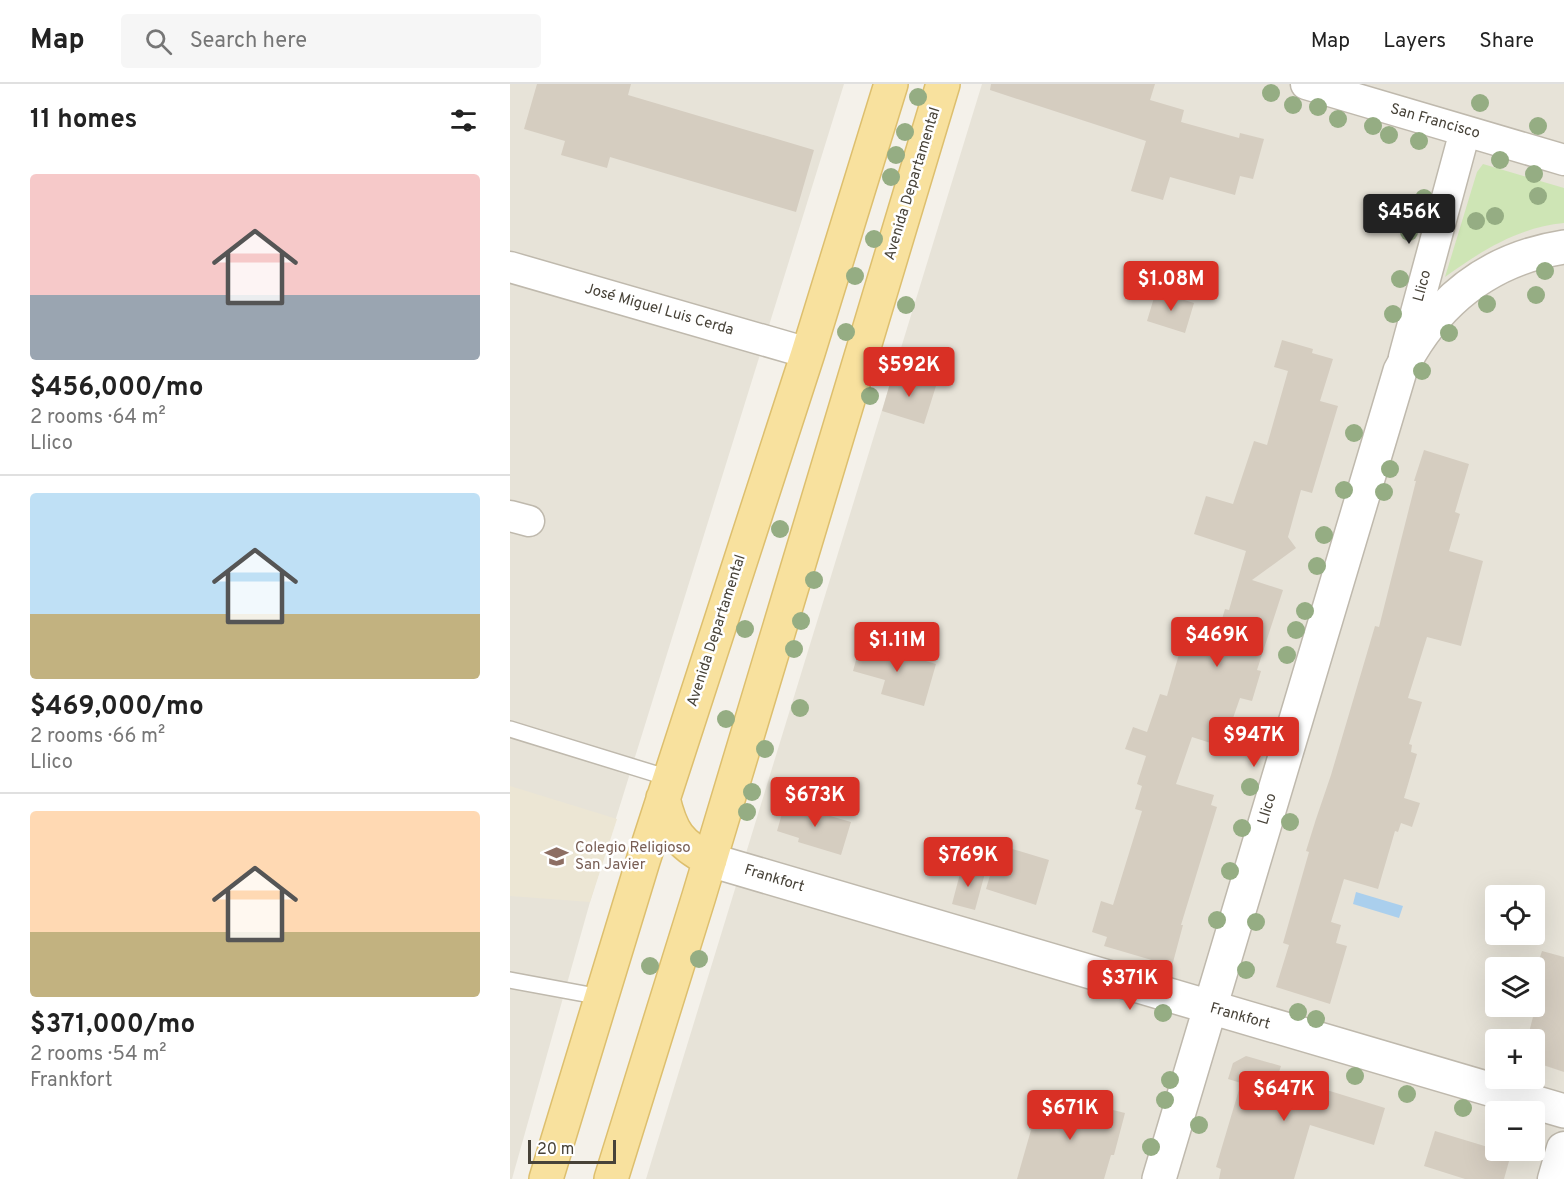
<!DOCTYPE html>
<html lang="en">
<head>
<meta charset="utf-8">
<style>
	body { margin:0; font-family:Overpass,sans-serif; background:#f6f6f6; color:#222; height:100vh; display:flex; flex-direction:column; font-size:22px; white-space:nowrap }
	* { box-sizing:border-box; margin:0 }
	p { font-size:20px; color:#767676 }
	.icon { flex:none; width:33px; height:33px; fill:none; stroke:currentColor; stroke-width:2; stroke-linecap:round; stroke-linejoin:round }
	.map { position:relative; flex:1; overflow:hidden }
	.sheet { display:flex; flex-direction:column; background:#fff; width:510px }
	.sheet>* { flex:none }
	.buttons { position:absolute; left:975px; top:801px; display:grid; gap:12px }
	.buttons a { display:grid; place-items:center; width:60px; height:60px; border-radius:6px; background:#fff; box-shadow:0 6px 24px #0002; font-size:30px }
	.scale { position:absolute; left:18px; bottom:15px; width:88px; box-sizing:border-box; padding-left:6px; border:3px solid #474238; border-top:0; font-size:16px; line-height:21px; white-space:nowrap; color:#474238; -webkit-text-stroke:4px #fff; paint-order:stroke }
	.price { position:absolute; translate:-50% -51px; padding:0 14px; border-radius:6px; background:#d93025; color:#fff; font-size:20px; line-height:39px; filter:drop-shadow(0 2px 3px #0008) }
	.price::after { content:''; position:absolute; left:50%; top:36px; width:18px; height:14px; margin-left:-9px; background:inherit; clip-path:polygon(0 0,100% 0,50% 100%) }
	.price.active { background:#222; color:#fff }
	ul { padding:0; list-style:none }
	li { display:grid; align-content:center; gap:12px; height:318px; padding:0 30px }
	li+li { border-top:2px solid #e0e0e0 }
	li span { display:grid; place-items:center; height:186px; border-radius:6px; color:#555 }
	li>.icon { margin-inline-start:auto }
	span .icon { width:108px; height:108px; fill:#fffc; stroke-width:1 }
	li b { font-size:26px }
	h2 { display:flex; justify-content:space-between; align-items:center; height:72px; padding:0 30px; font-size:26px }
	header { display:flex; align-items:center; gap:36px; box-sizing:border-box; height:84px; padding:0 30px; background:#fff; border-bottom:2px solid #e0e0e0 }
	header strong { font-size:28px }
	nav { display:flex; gap:33px; margin-inline-start:auto; font-size:21px }
	.search { width:420px; height:54px; background:#f6f6f6; display:flex; align-items:center; gap:15px; box-sizing:border-box; padding:0 21px; border-radius:6px; color:#767676; font-size:22px }
	main { display:flex; flex:1; min-height:0 }
	.map>svg:first-child { display:block }
	.residential { fill:#e7e3d8; fill-rule:evenodd }
	.education { fill:#ece6d4 }
	.green { fill:#cee5b5 }
	.water { fill:#aacfed }
	.building { fill:#d5cdc0 }
	.lines { fill:none; stroke-linecap:round; stroke-linejoin:round }
	.service-casing { stroke:#bfb9ad; stroke-width:18 }
	.minor-casing { stroke:#bfb9ad; stroke-width:33 }
	.tertiary-casing { stroke:#bfb9ad; stroke-width:36 }
	.primary-casing { stroke:#ddbf6e; stroke-width:36 }
	.service { stroke:#fff; stroke-width:15 }
	.minor { stroke:#fff; stroke-width:30 }
	.tertiary { stroke:#fff; stroke-width:33 }
	.primary { stroke:#f8e19e; stroke-width:33 }
	.tree { fill:#95ad83 }
	.labels { text-anchor:middle; dominant-baseline:central; stroke-width:5; stroke-linejoin:round; paint-order:stroke }
	.street-label { font-size:15px; fill:#474238; stroke:#fff }
	.education-label { font-size:15px; fill:#785e54; stroke:#fff; text-anchor:start }
</style>
</head>
<body>
<header>
<strong>Map</strong>
<div class="search"><svg class="icon" aria-label="search" viewBox="0 0 24 24"><circle cx="10" cy="10" r="6"/><path d="M15 15l6 6"/></svg>Search here</div>
<nav><a>Map</a><a>Layers</a><a>Share</a></nav>
</header>
<main>
<section class="sheet">
<h2>11 homes<svg class="icon" aria-label="filters" viewBox="0 0 24 24"><path d="M4 7h16M4 17h16"/><circle cx="9" cy="7" r="2"/><circle cx="15" cy="17" r="2"/></svg></h2>
<ul>
<li><span style="background:linear-gradient(#f6c9c9 65%,#9aa5b1 0)"><svg class="icon" aria-label="home" viewBox="0 0 24 24"><path d="M3 11l9-7 9 7M6 9v11h12V9"/></svg></span><div><b>$456,000/mo</b><p>2 rooms · 64 m²</p><p>Llico</p></div></li>
<li><span style="background:linear-gradient(#bfe0f5 65%,#c2b280 0)"><svg class="icon" aria-label="home" viewBox="0 0 24 24"><path d="M3 11l9-7 9 7M6 9v11h12V9"/></svg></span><div><b>$469,000/mo</b><p>2 rooms · 66 m²</p><p>Llico</p></div></li>
<li><span style="background:linear-gradient(#ffd9b3 65%,#c2b280 0)"><svg class="icon" aria-label="home" viewBox="0 0 24 24"><path d="M3 11l9-7 9 7M6 9v11h12V9"/></svg></span><div><b>$371,000/mo</b><p>2 rooms · 54 m²</p><p>Frankfort</p></div></li>
</ul>
</section>
<div class="map">
<svg width="1054" height="1095" viewBox="0 0 1054 1095">
	<rect width="100%" height="100%" fill="#f4f1ea"/>
	<!-- residential -->
	<path class="residential" d="M 0,0 L 334,0 L 80,818 L 2,1095 L 0,1095 Z
		M 472,0 L 1054,0 L 1054,1095 L 136,1095 ZM 986,812 L 1024,812 L 1024,850 L 986,850 ZM 986,884 L 1024,884 L 1024,922 L 986,922 ZM 986,956 L 1024,956 L 1024,994 L 986,994 ZM 986,1028 L 1024,1028 L 1024,1066 L 986,1066 Z"/>
	<!-- education -->
	<path class="education" d="M 0,702 L 107,735 L 80,818 L 0,812 Z"/>
	<!-- green -->
	<path class="green" d="M 973,80 L 1054,104 L 1054,139 C 1009,143 971,167 935,193 L 967,88 Z"/>
	<!-- water -->
	<path class="water" d="M 846,808 L 893,822 L 889,834 L 843,820 Z"/>
	<!-- building -->
	<path class="building" d="M 27,0 L 121,0 L 118,11 L 304,66 L 286,128 L 100,73 L 97,84 L 51,71 L 55,57 L 14,45 Z
		M 481,0 L 645,0 L 640,16 L 674,26 L 671,38 L 729,54 L 730,49 L 754,55 L 743,95 L 730,92 L 725,111 L 660,93 L 653,116 L 621,107 L 636,57 L 480,6 Z
		M 646,207 L 684,219 L 675,249 L 637,237 Z
		M 772,256 L 803,265 L 802,269 L 823,275 L 810,317 L 828,322 L 802,409 L 791,406 L 778,453 L 786,464 L 742,496 L 773,506 L 747,586 L 751,587 L 742,617 L 730,614 L 713,663 L 682,653 L 666,700 L 704,711 L 701,721 L 707,723 L 671,841 L 673,841 L 662,882 L 594,862 L 597,853 L 582,848 L 591,817 L 603,821 L 632,727 L 625,725 L 632,702 L 627,700 L 636,672 L 615,665 L 623,643 L 637,648 L 650,610 L 657,612 L 671,563 L 701,572 L 715,525 L 719,526 L 736,467 L 684,450 L 696,412 L 723,420 L 744,357 L 757,361 L 778,287 L 764,283 Z
		M 383,289 L 426,302 L 414,340 L 372,327 Z
		M 914,366 L 959,380 L 945,428 L 950,430 L 939,467 L 973,477 L 951,562 L 917,553 L 898,614 L 912,618 L 899,660 L 902,661 L 901,668 L 907,670 L 894,714 L 910,719 L 902,743 L 891,739 L 888,748 L 885,747 L 868,805 L 834,795 L 821,838 L 831,841 L 826,859 L 837,862 L 820,920 L 766,903 L 779,861 L 773,859 L 799,768 L 796,767 L 806,735 L 821,691 L 865,542 L 869,543 L 906,397 L 904,397 Z
		M 351,558 L 426,580 L 414,622 L 371,610 L 375,596 L 343,587 Z
		M 275,719 L 341,738 L 331,771 L 288,758 L 289,754 L 267,747 Z
		M 489,761 L 539,776 L 526,821 L 476,805 Z
		M 452,782 L 475,789 L 465,826 L 442,820 Z
		M 1032,867 L 1054,873 L 1054,988 L 1024,978 L 1024,956 L 1017,956 L 1024,929 L 1024,892 Z
		M 736,972 L 771,982 L 768,991 L 875,1024 L 864,1061 L 800,1041 L 784,1095 L 709,1095 L 711,1085 L 706,1083 L 731,999 L 718,995 L 723,979 Z
		M 528,1010 L 586,1026 L 587,1022 L 615,1029 L 604,1071 L 601,1071 L 594,1095 L 507,1095 L 521,1046 L 519,1045 Z
		M 925,1047 L 1001,1070 L 994,1095 L 955,1095 L 914,1082 Z"/>
	<g class="lines">
		<defs>
			<path id="service" d="M 0,645 L 159,694
				M 0,896 L 91,913"/>
			<path id="minor" d="M 796,0 L 1054,76
				M 0,183 L 298,269
				M 894,273 L 955,47
				M 0,432 L 19,437
				M 1043,1095 L 1052,1064 L 1054,1063"/>
			<path id="tertiary" d="M 200,776 L 1054,1027
				M 649,1095 L 890,287 C 924,219 977,175 1054,163"/>
			<path id="primary" d="M 153,714 C 161,748 169,760 200,776
				M 36,1095 L 133,777 L 298,269 L 381,0
				M 101,1095 L 189,812 L 433,0"/>
		</defs>
		<!-- service casing -->
		<use href="#service" class="service-casing"/>
		<!-- minor casing -->
		<use href="#minor" class="minor-casing"/>
		<!-- tertiary casing -->
		<use href="#tertiary" class="tertiary-casing"/>
		<!-- primary casing -->
		<use href="#primary" class="primary-casing"/>
		<!-- service -->
		<use href="#service" class="service"/>
		<!-- minor -->
		<use href="#minor" class="minor"/>
		<!-- tertiary -->
		<use href="#tertiary" class="tertiary"/>
		<!-- primary -->
		<use href="#primary" class="primary"/>
	</g>
	<!-- trees -->
	<g class="tree">
		<circle cx="761" cy="9" r="9"/>
		<circle cx="408" cy="13" r="9"/>
		<circle cx="970" cy="19" r="9"/>
		<circle cx="783" cy="21" r="9"/>
		<circle cx="808" cy="23" r="9"/>
		<circle cx="828" cy="35" r="9"/>
		<circle cx="863" cy="42" r="9"/>
		<circle cx="1028" cy="42" r="9"/>
		<circle cx="395" cy="48" r="9"/>
		<circle cx="879" cy="51" r="9"/>
		<circle cx="909" cy="57" r="9"/>
		<circle cx="386" cy="71" r="9"/>
		<circle cx="990" cy="76" r="9"/>
		<circle cx="1024" cy="90" r="9"/>
		<circle cx="381" cy="93" r="9"/>
		<circle cx="1028" cy="112" r="9"/>
		<circle cx="914" cy="114" r="9"/>
		<circle cx="985" cy="132" r="9"/>
		<circle cx="966" cy="137" r="9"/>
		<circle cx="899" cy="148" r="9"/>
		<circle cx="364" cy="155" r="9"/>
		<circle cx="1035" cy="187" r="9"/>
		<circle cx="345" cy="192" r="9"/>
		<circle cx="890" cy="195" r="9"/>
		<circle cx="1026" cy="211" r="9"/>
		<circle cx="977" cy="220" r="9"/>
		<circle cx="396" cy="221" r="9"/>
		<circle cx="883" cy="230" r="9"/>
		<circle cx="336" cy="248" r="9"/>
		<circle cx="939" cy="249" r="9"/>
		<circle cx="370" cy="273" r="9"/>
		<circle cx="912" cy="287" r="9"/>
		<circle cx="360" cy="312" r="9"/>
		<circle cx="844" cy="349" r="9"/>
		<circle cx="880" cy="385" r="9"/>
		<circle cx="834" cy="406" r="9"/>
		<circle cx="874" cy="408" r="9"/>
		<circle cx="270" cy="445" r="9"/>
		<circle cx="814" cy="451" r="9"/>
		<circle cx="807" cy="482" r="9"/>
		<circle cx="304" cy="496" r="9"/>
		<circle cx="795" cy="527" r="9"/>
		<circle cx="291" cy="537" r="9"/>
		<circle cx="235" cy="545" r="9"/>
		<circle cx="786" cy="546" r="9"/>
		<circle cx="284" cy="565" r="9"/>
		<circle cx="777" cy="571" r="9"/>
		<circle cx="290" cy="624" r="9"/>
		<circle cx="216" cy="635" r="9"/>
		<circle cx="255" cy="665" r="9"/>
		<circle cx="740" cy="703" r="9"/>
		<circle cx="242" cy="708" r="9"/>
		<circle cx="237" cy="728" r="9"/>
		<circle cx="780" cy="738" r="9"/>
		<circle cx="732" cy="744" r="9"/>
		<circle cx="720" cy="787" r="9"/>
		<circle cx="707" cy="836" r="9"/>
		<circle cx="746" cy="838" r="9"/>
		<circle cx="189" cy="875" r="9"/>
		<circle cx="140" cy="882" r="9"/>
		<circle cx="736" cy="886" r="9"/>
		<circle cx="788" cy="928" r="9"/>
		<circle cx="653" cy="929" r="9"/>
		<circle cx="806" cy="935" r="9"/>
		<circle cx="845" cy="992" r="9"/>
		<circle cx="660" cy="996" r="9"/>
		<circle cx="897" cy="1010" r="9"/>
		<circle cx="655" cy="1016" r="9"/>
		<circle cx="953" cy="1024" r="9"/>
		<circle cx="689" cy="1041" r="9"/>
		<circle cx="641" cy="1063" r="9"/>
	</g>
	<!-- icons -->
	<defs>
		<symbol id="school-bare" viewBox="-9 -9 18 18"><path d="M0-5L7-2L0 1L-7-2ZM-4 1L0 2.5L4 1V4Q0 6-4 4Z" fill="#8d6e63" stroke="#fff" stroke-width="2.5" paint-order="stroke"/></symbol>
	</defs>
	<g fill-rule="evenodd">
		<use href="#school-bare" x="30" y="756" width="33" height="33"/>
	</g>
	<g class="labels">
		<!-- street labels -->
		<g class="street-label">
			<text transform="translate(925 38) rotate(16)">San Francisco</text>
			<text transform="translate(403 100) rotate(-73)">Avenida Departamental</text>
			<text transform="translate(913 202) rotate(-75)">Llico</text>
			<text transform="translate(149 226) rotate(16)">José Miguel Luis Cerda</text>
			<text transform="translate(207 547) rotate(-72)">Avenida Departamental</text>
			<text transform="translate(758 725) rotate(-73)">Llico</text>
			<text transform="translate(264 795) rotate(17)">Frankfort</text>
			<text transform="translate(730 933) rotate(16)">Frankfort</text>
		</g>
		<!-- education labels -->
		<g class="education-label">
			<text x="65" y="764">Colegio Religioso<tspan x="65" dy="17">San Javier</tspan></text>
		</g>
	</g>
</svg>
<div class="buttons">
<a><svg class="icon" aria-label="locate" viewBox="0 0 24 24"><circle cx="12" cy="12" r="6"/><path d="M12 2v4M12 18v4M2 12h4M18 12h4"/></svg></a>
<a><svg class="icon" aria-label="layers" viewBox="0 0 24 24"><path d="M12 4l9 5-9 5-9-5zM3 14l9 5 9-5"/></svg></a>
<a>+</a>
<a>−</a>
</div>
<div class="scale">20 m</div>
<b class="price active" style="left:899px;top:161px">$456K</b>
<b class="price" style="left:661px;top:228px">$1.08M</b>
<b class="price" style="left:399px;top:314px">$592K</b>
<b class="price" style="left:707px;top:584px">$469K</b>
<b class="price" style="left:387px;top:589px">$1.11M</b>
<b class="price" style="left:744px;top:684px">$947K</b>
<b class="price" style="left:305px;top:744px">$673K</b>
<b class="price" style="left:458px;top:804px">$769K</b>
<b class="price" style="left:620px;top:927px">$371K</b>
<b class="price" style="left:774px;top:1038px">$647K</b>
<b class="price" style="left:560px;top:1057px">$671K</b>
</div>
</main>
</body>
</html>
